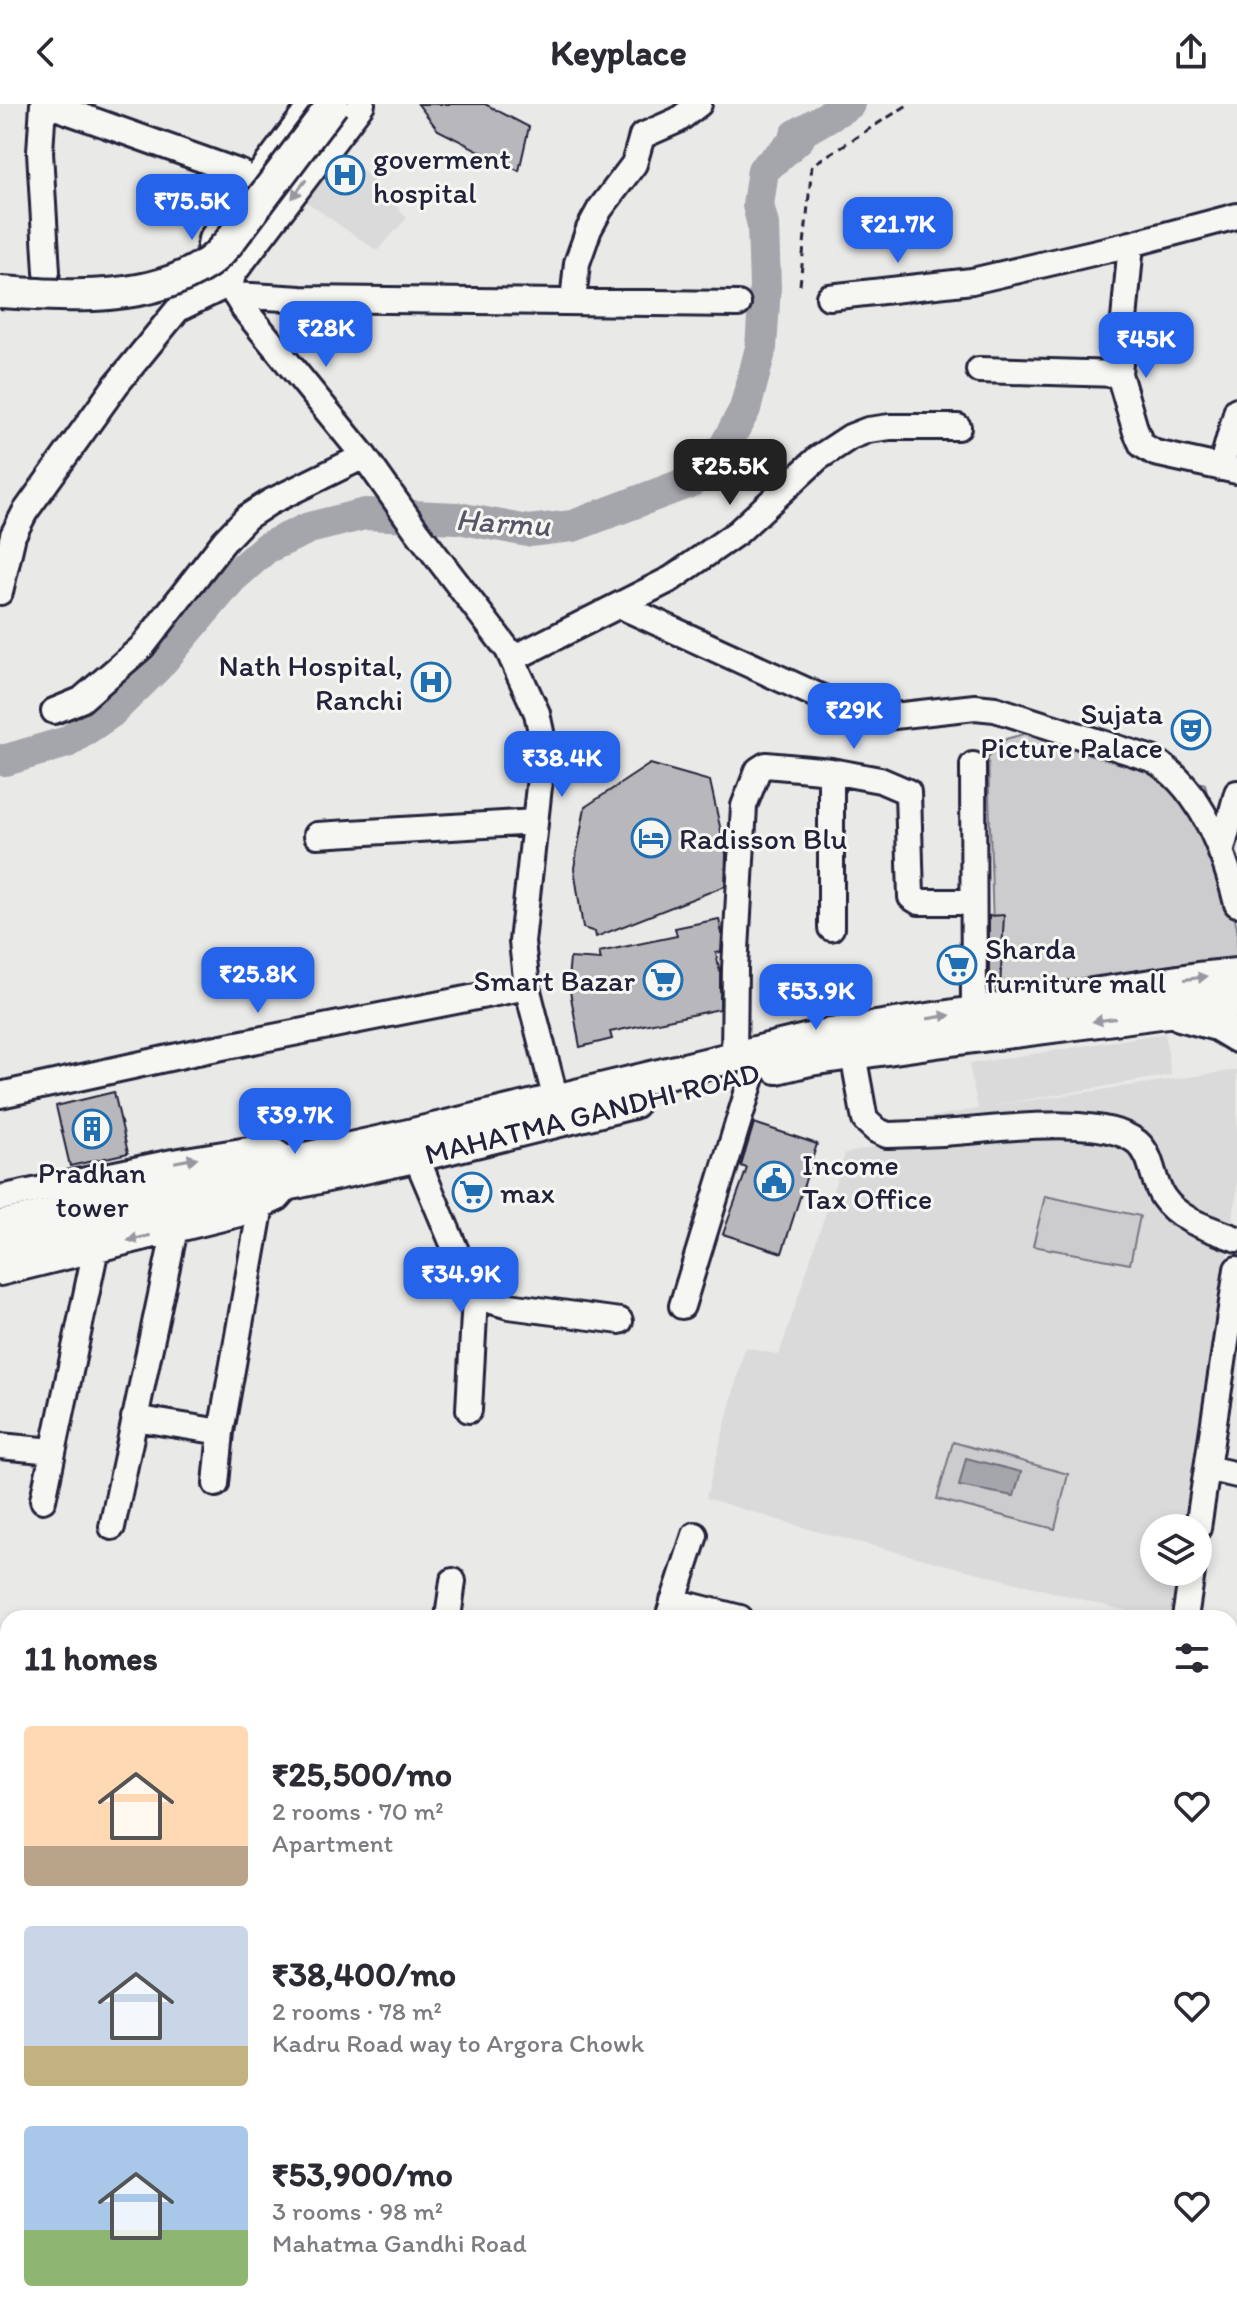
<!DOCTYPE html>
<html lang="en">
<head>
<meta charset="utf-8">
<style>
	body { margin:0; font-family:Itim,sans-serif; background:#f7f7f7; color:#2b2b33; height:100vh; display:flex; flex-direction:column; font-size:30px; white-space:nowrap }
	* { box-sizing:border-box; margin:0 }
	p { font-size:26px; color:#7c7c81 }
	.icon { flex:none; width:44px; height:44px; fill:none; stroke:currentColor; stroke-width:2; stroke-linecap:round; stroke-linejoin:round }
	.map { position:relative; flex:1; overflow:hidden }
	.drawer { position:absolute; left:0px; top:1506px; width:1238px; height:712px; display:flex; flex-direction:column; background:#fff; border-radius:24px 24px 0 0; box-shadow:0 4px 12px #0003 }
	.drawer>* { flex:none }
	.controls { position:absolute; left:1140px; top:1410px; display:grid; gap:16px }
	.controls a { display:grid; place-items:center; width:72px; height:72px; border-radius:50%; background:#fff; box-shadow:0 4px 12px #0003; font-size:40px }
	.price { position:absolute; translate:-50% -68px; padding:0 18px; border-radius:16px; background:#2563eb; color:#fff; font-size:26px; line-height:52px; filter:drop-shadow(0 2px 4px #0008) }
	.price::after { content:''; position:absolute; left:50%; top:48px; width:24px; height:18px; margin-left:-12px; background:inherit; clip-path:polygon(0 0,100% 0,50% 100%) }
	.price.active { background:#222; color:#fff }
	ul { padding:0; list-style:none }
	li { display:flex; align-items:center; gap:24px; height:200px; padding:0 24px }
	li span { display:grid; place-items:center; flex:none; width:224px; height:160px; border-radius:8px; color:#555 }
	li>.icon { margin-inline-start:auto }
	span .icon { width:96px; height:96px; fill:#fffc; stroke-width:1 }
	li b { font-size:34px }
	h2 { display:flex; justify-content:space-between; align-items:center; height:96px; padding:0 24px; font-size:34px }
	header { display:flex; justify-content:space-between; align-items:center; height:104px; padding:0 24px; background:#fff; font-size:36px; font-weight:700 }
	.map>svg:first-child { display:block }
	.built { fill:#dadada }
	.green { fill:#ccccce; stroke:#777784; stroke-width:2 }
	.water { fill:#a5a5ac; stroke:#71717f; stroke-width:2 }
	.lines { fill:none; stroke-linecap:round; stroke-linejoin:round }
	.river { stroke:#a5a5ac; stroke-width:32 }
	.building { fill:#b8b8bc; stroke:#22223b; stroke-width:2 }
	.minor-casing { stroke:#22223b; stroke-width:30 }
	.major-casing { stroke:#22223b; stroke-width:36 }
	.path { stroke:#22223b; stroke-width:3; stroke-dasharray:8 6; stroke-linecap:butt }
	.minor { stroke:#f6f6f2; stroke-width:24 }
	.major { stroke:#f6f6f2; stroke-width:30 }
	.major-bridge-casing { stroke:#22223b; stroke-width:36; stroke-linecap:butt }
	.major-bridge { stroke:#f6f6f2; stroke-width:30 }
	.oneway { fill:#9797a0 }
	.labels { text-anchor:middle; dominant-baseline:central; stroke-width:6; stroke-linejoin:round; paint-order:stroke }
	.poi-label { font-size:30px; fill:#22223b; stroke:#f6f6f2; text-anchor:start }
	.street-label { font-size:30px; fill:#22223b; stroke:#f6f6f2 }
	.water-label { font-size:32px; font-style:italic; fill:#565668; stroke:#f6f6f2 }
</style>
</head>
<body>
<header><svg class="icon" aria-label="back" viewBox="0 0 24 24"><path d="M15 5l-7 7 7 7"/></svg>Keyplace<svg class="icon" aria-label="share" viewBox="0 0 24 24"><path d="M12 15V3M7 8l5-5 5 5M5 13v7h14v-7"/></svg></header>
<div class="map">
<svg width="1237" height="2218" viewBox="0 0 1237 2218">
	<rect width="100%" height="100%" fill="#e9e9e7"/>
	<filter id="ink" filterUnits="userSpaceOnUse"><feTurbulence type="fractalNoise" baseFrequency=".0125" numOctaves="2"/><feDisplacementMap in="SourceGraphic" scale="16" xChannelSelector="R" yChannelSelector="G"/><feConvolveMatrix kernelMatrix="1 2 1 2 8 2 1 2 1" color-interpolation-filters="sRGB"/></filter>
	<g filter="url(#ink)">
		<!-- built -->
		<path class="built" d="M 342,44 L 407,114 L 377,147 L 305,97 Z
			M 1165,929 L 1171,971 L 991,1002 L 1237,966 L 1237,1086 L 1190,1424 L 1154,1424 L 1154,1468 L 1184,1468 L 1177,1514 L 1154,1514 L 815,1427 L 706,1394 L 745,1243 L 779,1251 L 845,1050 L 900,1036 L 897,1019 L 978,1005 L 969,960 Z"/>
		<!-- green -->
		<path class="green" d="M 1041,625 L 1205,680 L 1237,824 L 1237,854 L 995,895 L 988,653 L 1006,635 Z
			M 1045,1092 L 1140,1112 L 1130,1160 L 1033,1142 Z
			M 953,1338 L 1068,1370 L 1055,1425 L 937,1395 Z"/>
		<!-- water -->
		<path class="water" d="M 966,1354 L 1021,1368 L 1014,1392 L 959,1382 Z
			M 1233,1538 L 1237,1538 L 1237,1827 L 1230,1826 L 1230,1565 Z"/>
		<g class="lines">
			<!-- river -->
			<path class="river" d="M 0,656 L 6,656 L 67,638 L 110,609 L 157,563 L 232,474 L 266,444 L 309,424 L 365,410 L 458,414 L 528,427 L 573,422 L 692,377 L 725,342 L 745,305 L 761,244 L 765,183 L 763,121 L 758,101 L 763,66 L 799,34 L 796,31 L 849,0"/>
		</g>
		<!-- building -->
		<path class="building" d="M 418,0 L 485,0 L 529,23 L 519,67 L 438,26 Z
			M 650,660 L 710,677 L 726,750 L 725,782 L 596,833 L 595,828 L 583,824 L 574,764 L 585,703 Z
			M 1004,811 L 1000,884 L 989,885 L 989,812 Z
			M 719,815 L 722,830 L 721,848 L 716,849 L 720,869 L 720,905 L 610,928 L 612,935 L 580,943 L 568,876 L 570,854 L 601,856 L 599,848 L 677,832 L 675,824 Z
			M 114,988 L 128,1049 L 70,1062 L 56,1002 Z
			M 754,1019 L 817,1040 L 782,1149 L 723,1130 L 747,1064 L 741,1062 Z"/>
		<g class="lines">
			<defs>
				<path id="minor" d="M 43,0 L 40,48 L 47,168
					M 47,0 L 241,69
					M 312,0 L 211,135 L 209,148 L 244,205 L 364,352 L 417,427 L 508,546 L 537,609 L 541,628 L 542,655 L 522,838 L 527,883 L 560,1012
					M 1131,140 L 1119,270 L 1136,328 L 1142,341 L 1155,349 L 1237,367
					M 235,191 L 301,195 L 738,200
					M 829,193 L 972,177 L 1131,140 L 1237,112
					M 573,198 L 577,159 L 589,125 L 600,105 L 634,60 L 642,32 L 678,16 L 699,0
					M 979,266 L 1119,270
					M 1221,364 L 1237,306
					M 0,488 L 13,431 L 25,408 L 116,281 L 178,205 L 231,179 L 233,170 L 362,0
					M 621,502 L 827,596 L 876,614 L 975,603 L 995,605 L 1152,655 C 1201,683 1224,747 1237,800
					M 512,555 L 671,475 L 738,428 L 818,354 L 850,333 L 868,326 L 890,323 L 958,323
					M 54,607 L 81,596 L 142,543 L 225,436 L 247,413 L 270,398 L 364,352
					M 973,661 L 974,908
					M 317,731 L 535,718
					M 1221,749 L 1237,689
					M 831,824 L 831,667 L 880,676 L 908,688 L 911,793 L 919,798 L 973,798
					M 853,950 L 865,1016 L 876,1026 L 887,1031 C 910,1030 933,1030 955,1028 C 999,1025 1102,1010 1137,1038 C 1154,1053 1151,1075 1163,1093 C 1179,1117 1211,1125 1237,1135
					M 734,954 L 735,864 L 744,702 L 758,666 L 766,661 L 831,667
					M 0,991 L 192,949 L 527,883
					M 414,1053 L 420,1062 L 475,1192 L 509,1202 L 620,1217
					M 0,1094 L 173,1058 L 268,1043 L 289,1057
					M 0,1169 L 247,1108 L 278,1094 L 285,1086
					M 682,1202 L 753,970
					M 469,1306 L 475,1192
					M 134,1314 L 221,1328
					M 0,1342 L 53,1347
					M 1207,1364 L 1237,1371
					M 216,1380 L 221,1328 L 261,1101
					M 43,1396 L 96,1144
					M 112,1423 L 175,1125
					M 1198,1424 L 1237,1165
					M 673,1497 L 740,1514
					M 448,1514 L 453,1477
					M 668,1514 L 695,1431
					M 1185,1514 L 1192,1468
					M 0,1938 L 8,1948
					M 0,2057 L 8,2059
					M 680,2210 L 699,2218
					M 1160,2210 L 1160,2218
					M 203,2218 L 212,2210
					M 413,2218 L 421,2210
					M 546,2218 L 549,2210
					M 863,2218 L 866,2210"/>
				<path id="major" d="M 1180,911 L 1217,921 L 1237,933
					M 777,964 L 810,956 L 936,938 L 1237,899
					M 0,1122 L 409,1031 L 830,930 L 1198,874 L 1237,870
					M 0,1144 L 414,1053 L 633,999
					M 0,1902 L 8,1913
					M 249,2210 L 256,2218"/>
			</defs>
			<!-- minor casing -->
			<use href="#minor" class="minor-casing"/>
			<!-- major casing -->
			<use href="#major" class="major-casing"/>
			<!-- path -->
			<path class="path" d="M 800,181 L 812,61 L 909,0"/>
			<!-- minor -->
			<use href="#minor" class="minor"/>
			<!-- major -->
			<use href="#major" class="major"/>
			<defs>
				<path id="major-bridge" d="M 0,188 C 67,192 147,199 206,160 C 215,155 222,146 229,138 L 333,0"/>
			</defs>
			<!-- major-bridge casing -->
			<use href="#major-bridge" class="major-bridge-casing"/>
			<!-- major-bridge -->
			<use href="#major-bridge" class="major-bridge"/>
		</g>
		<!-- one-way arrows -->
		<defs><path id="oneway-solid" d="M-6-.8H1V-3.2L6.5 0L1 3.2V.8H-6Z" transform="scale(2)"/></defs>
		<g class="oneway">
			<use href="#oneway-solid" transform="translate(299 85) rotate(127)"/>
			<use href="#oneway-solid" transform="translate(1196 874) rotate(-8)"/>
			<use href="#oneway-solid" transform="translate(939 913) rotate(-9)"/>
			<use href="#oneway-solid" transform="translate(1104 916) rotate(172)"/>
			<use href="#oneway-solid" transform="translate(186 1056) rotate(-11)"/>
			<use href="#oneway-solid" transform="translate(139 1134) rotate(167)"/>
		</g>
	</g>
	<!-- icons -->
	<defs>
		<symbol id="hospital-ring" viewBox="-11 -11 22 22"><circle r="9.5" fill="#f6f6f2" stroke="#1f6fb2" stroke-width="1.5"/><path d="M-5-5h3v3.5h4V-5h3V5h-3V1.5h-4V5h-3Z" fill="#1f6fb2"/></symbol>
		<symbol id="theatre-ring" viewBox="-11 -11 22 22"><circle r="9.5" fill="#f6f6f2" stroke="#1f6fb2" stroke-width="1.5"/><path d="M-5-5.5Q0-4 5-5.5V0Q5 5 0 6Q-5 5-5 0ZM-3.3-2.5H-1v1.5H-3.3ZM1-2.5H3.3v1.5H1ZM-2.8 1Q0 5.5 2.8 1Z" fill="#1f6fb2"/></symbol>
		<symbol id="hotel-ring" viewBox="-11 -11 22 22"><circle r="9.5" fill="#f6f6f2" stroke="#1f6fb2" stroke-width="1.5"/><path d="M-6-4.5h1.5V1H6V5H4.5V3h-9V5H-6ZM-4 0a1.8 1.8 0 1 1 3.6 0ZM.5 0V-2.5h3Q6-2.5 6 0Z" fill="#1f6fb2"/></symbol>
		<symbol id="supermarket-ring" viewBox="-11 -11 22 22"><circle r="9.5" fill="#f6f6f2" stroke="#1f6fb2" stroke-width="1.5"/><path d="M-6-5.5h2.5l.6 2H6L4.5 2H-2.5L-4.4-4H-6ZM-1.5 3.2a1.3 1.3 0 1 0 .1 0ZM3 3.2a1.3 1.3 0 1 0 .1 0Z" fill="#1f6fb2"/></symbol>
		<symbol id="building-ring" viewBox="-11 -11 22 22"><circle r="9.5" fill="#f6f6f2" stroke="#1f6fb2" stroke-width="1.5"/><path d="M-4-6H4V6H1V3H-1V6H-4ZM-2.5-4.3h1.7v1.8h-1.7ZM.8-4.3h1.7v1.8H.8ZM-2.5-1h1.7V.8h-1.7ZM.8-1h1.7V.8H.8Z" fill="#1f6fb2"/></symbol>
		<symbol id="civic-ring" viewBox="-11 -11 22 22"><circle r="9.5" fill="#f6f6f2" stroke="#1f6fb2" stroke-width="1.5"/><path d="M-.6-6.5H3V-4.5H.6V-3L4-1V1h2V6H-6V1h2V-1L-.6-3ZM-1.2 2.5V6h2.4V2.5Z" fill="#1f6fb2"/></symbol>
	</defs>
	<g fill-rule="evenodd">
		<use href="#hospital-ring" x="323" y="49" width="44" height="44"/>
		<use href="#hospital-ring" x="409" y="556" width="44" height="44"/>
		<use href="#theatre-ring" x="1169" y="604" width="44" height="44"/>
		<use href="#hotel-ring" x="629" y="712" width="44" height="44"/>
		<use href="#supermarket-ring" x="935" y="839" width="44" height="44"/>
		<use href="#supermarket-ring" x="641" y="854" width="44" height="44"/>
		<use href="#building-ring" x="70" y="1003" width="44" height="44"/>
		<use href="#civic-ring" x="752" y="1055" width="44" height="44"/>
		<use href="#supermarket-ring" x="450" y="1066" width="44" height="44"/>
	</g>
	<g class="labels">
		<!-- poi labels -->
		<g class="poi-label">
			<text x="373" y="54">goverment<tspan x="373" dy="34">hospital</tspan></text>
			<text x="403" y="561" text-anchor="end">Nath Hospital,<tspan x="403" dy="34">Ranchi</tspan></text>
			<text x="1163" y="609" text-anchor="end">Sujata<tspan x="1163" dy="34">Picture Palace</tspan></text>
			<text x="679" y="734">Radisson Blu</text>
			<text x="985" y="844">Sharda<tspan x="985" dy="34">furniture mall</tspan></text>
			<text x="635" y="876" text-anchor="end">Smart Bazar</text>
			<text x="802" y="1060">Income<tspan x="802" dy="34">Tax Office</tspan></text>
			<text x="92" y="1068" text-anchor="middle">Pradhan<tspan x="92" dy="34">tower</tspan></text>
			<text x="500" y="1088">max</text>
		</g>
		<!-- street labels -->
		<g class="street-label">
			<text transform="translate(592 1009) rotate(-14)">MAHATMA GANDHI ROAD</text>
		</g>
		<!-- water labels -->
		<g class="water-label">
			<text transform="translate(503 418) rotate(4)">Harmu</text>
		</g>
	</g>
</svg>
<div class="controls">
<a><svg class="icon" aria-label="layers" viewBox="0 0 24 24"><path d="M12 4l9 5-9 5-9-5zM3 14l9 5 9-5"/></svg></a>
</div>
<b class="price" style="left:192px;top:138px">₹75.5K</b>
<b class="price" style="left:898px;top:161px">₹21.7K</b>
<b class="price" style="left:326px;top:265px">₹28K</b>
<b class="price" style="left:1146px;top:276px">₹45K</b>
<b class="price active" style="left:730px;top:403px">₹25.5K</b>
<b class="price" style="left:854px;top:647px">₹29K</b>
<b class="price" style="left:562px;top:695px">₹38.4K</b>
<b class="price" style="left:258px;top:911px">₹25.8K</b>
<b class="price" style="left:816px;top:928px">₹53.9K</b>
<b class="price" style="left:295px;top:1052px">₹39.7K</b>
<b class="price" style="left:461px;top:1211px">₹34.9K</b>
<section class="drawer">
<h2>11 homes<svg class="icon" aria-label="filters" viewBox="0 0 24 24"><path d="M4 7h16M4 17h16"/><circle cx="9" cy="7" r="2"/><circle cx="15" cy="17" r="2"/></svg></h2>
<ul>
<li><span style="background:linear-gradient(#ffd9b3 75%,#b9a48a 0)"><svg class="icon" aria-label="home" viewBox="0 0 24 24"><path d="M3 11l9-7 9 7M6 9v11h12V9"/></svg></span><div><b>₹25,500/mo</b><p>2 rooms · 70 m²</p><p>Apartment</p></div><svg class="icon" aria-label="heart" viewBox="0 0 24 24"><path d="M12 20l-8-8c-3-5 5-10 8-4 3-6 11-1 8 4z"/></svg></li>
<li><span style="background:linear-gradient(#c9d6e8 75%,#c2b280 0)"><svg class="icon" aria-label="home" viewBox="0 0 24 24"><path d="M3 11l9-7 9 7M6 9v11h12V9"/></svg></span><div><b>₹38,400/mo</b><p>2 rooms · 78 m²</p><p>Kadru Road way to Argora Chowk</p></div><svg class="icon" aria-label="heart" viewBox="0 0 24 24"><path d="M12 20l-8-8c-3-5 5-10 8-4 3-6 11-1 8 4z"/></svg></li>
<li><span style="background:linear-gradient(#a9c7e8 65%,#8fb573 0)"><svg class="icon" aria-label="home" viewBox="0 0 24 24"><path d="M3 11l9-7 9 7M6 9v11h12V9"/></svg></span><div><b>₹53,900/mo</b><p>3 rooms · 98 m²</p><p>Mahatma Gandhi Road</p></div><svg class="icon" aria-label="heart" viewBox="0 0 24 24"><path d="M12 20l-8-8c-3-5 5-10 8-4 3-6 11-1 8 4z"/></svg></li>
</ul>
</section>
</div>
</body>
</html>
